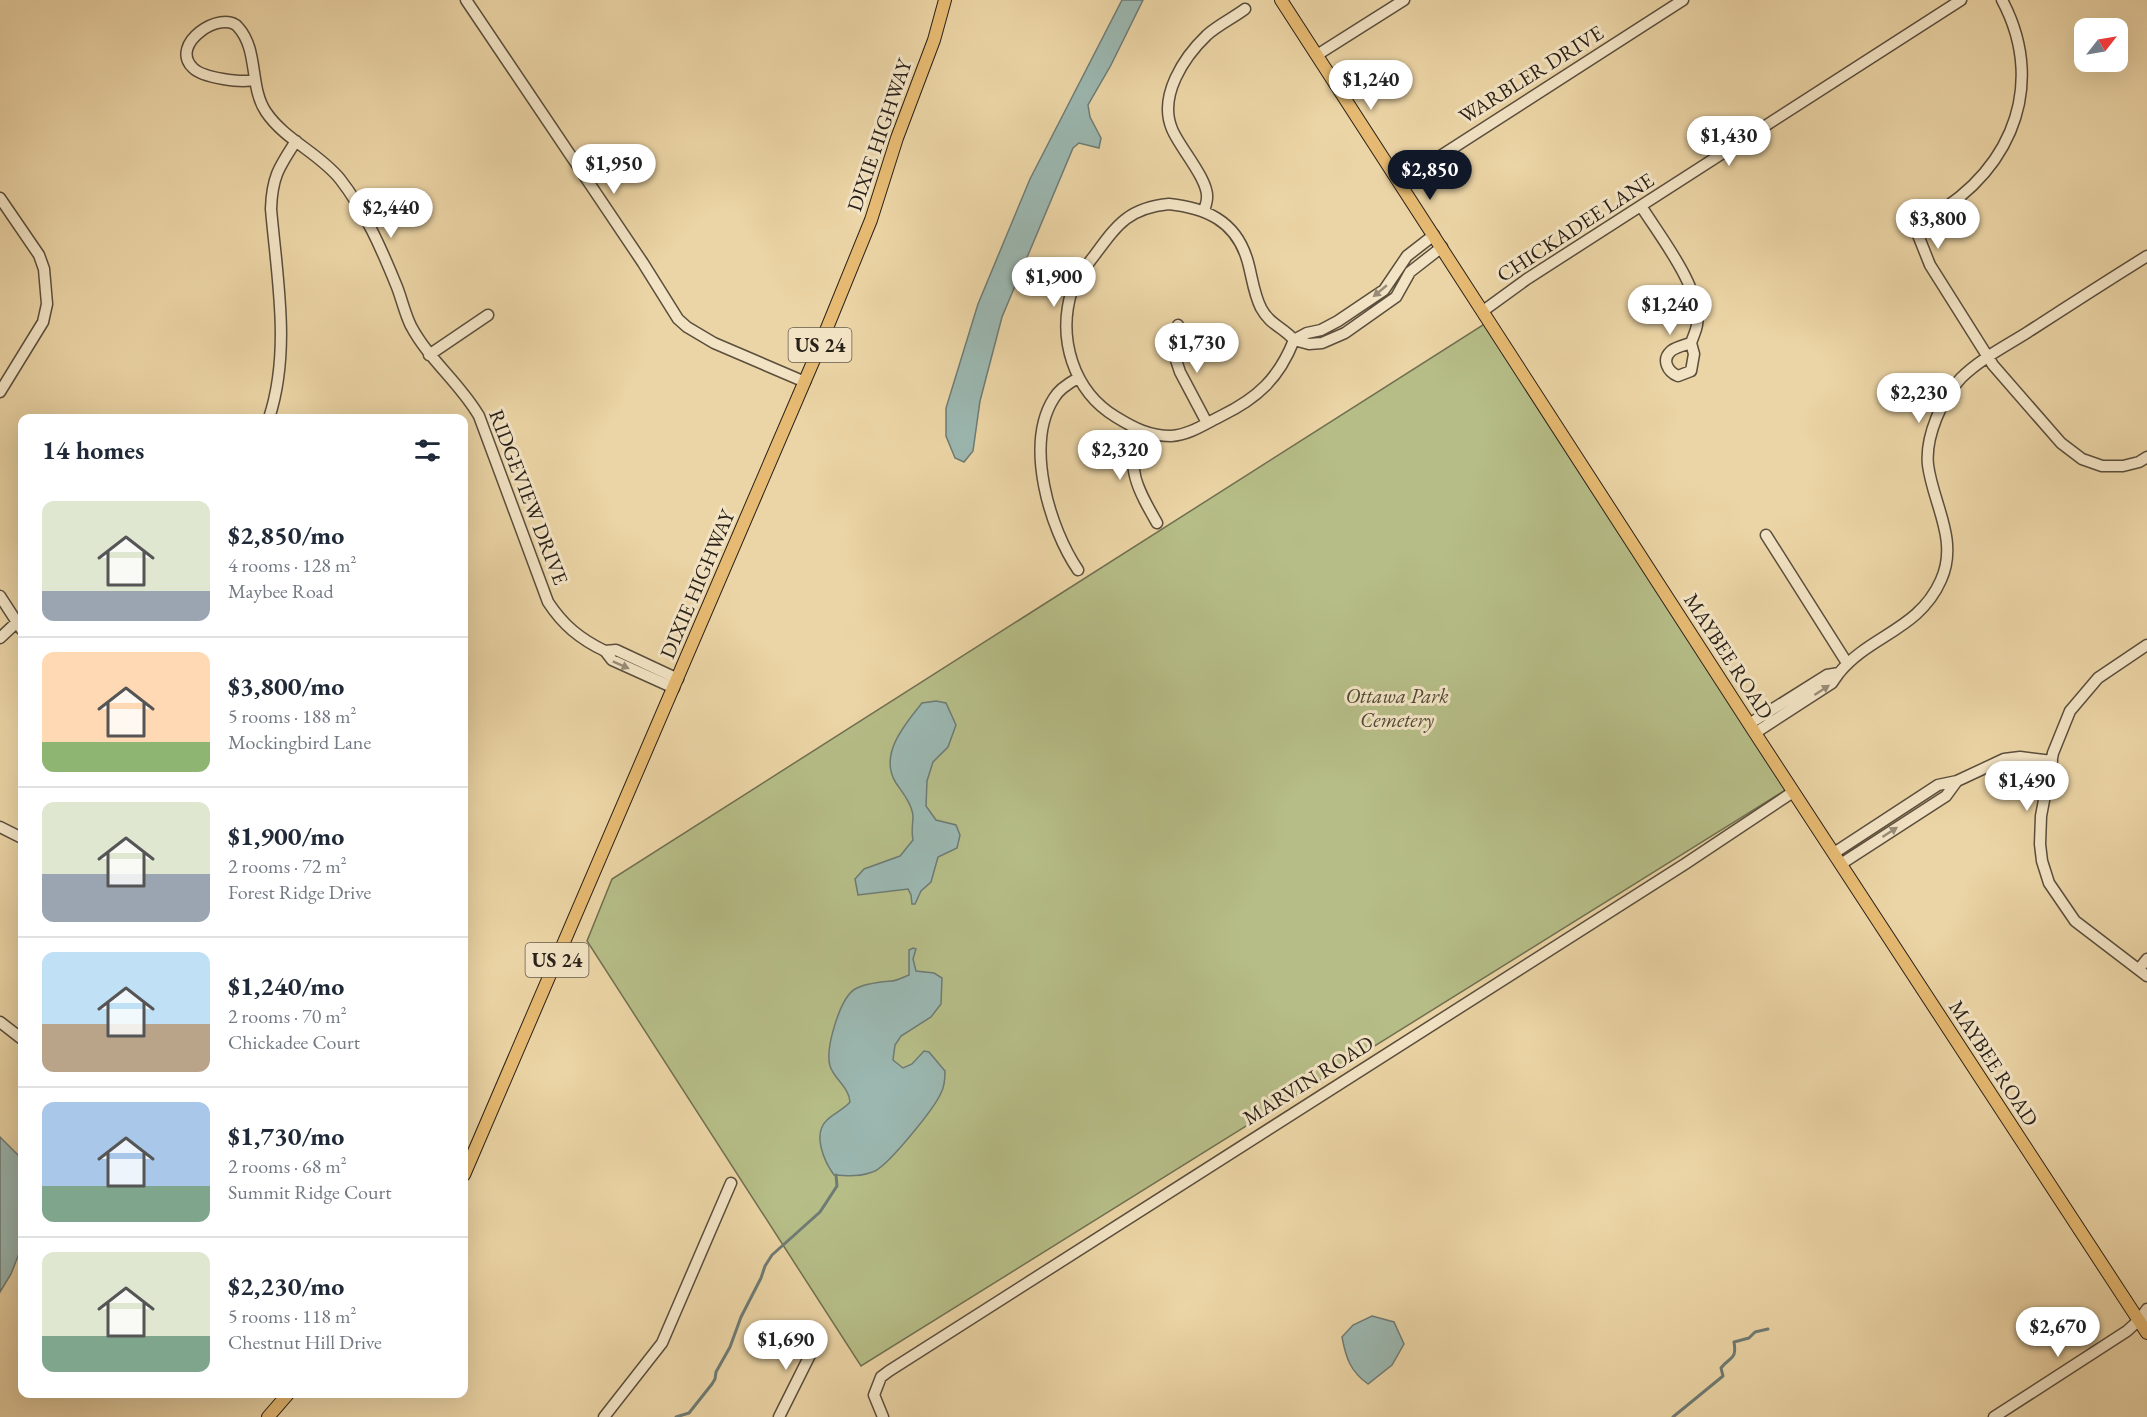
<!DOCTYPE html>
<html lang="en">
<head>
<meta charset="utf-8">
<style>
	body { margin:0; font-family:"EB Garamond",serif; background:#f6f6f7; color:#1f2937; height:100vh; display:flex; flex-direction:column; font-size:22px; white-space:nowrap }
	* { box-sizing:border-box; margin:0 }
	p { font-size:20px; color:#747a83 }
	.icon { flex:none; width:33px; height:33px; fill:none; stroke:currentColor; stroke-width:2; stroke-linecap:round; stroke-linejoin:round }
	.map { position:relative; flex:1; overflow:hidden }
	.panel { position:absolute; left:18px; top:414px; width:450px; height:984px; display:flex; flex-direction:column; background:#fff; border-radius:12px; box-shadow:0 6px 24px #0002 }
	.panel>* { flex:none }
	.needle { width:39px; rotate:59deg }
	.tools { position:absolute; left:2074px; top:18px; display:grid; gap:12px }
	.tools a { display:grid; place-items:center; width:54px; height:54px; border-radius:12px; background:#fff; box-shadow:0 6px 24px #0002; font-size:30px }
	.price { position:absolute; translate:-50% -51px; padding:0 14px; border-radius:21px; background:#fff; color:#222; font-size:20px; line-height:39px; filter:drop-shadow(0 2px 3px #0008) }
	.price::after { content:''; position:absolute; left:50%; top:36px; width:18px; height:14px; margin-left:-9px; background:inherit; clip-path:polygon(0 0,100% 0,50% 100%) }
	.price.active { background:#111827; color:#fff }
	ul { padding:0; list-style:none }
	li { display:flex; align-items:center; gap:18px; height:150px; padding:0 24px }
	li+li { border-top:2px solid #e0e1e3 }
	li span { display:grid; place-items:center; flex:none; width:168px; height:120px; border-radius:12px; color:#555 }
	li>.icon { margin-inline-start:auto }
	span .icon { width:72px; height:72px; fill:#fffc; stroke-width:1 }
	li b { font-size:26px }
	h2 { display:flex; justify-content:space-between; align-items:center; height:72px; padding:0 24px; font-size:26px }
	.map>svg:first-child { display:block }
	.green { fill:#b6bd87; stroke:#706f50; stroke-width:1.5 }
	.water { fill:#9bb7b0; stroke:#6e7b74; stroke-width:1.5 }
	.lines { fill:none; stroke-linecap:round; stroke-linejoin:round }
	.stream { stroke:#6e7b74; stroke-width:3 }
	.minor-casing { stroke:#5a4e3c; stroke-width:13 }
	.major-casing { stroke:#2a2119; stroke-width:14 }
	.minor { stroke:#f2e3c4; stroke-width:10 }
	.major { stroke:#e6ba72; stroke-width:12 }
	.oneway { fill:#988c77 }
	.labels { text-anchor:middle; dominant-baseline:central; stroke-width:6; stroke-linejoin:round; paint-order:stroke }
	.shield { fill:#f2e3c4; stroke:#665b4c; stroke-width:1.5 }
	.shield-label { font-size:20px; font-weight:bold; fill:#2a2119 }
	.street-label { font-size:21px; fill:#2a2119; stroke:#f2e3c4 }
	.park-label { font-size:21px; font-style:italic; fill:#4d4834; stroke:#f2e3c4 }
</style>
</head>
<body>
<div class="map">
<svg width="2147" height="1417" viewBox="0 0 2147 1417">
	<rect width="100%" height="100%" fill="#ebd4a5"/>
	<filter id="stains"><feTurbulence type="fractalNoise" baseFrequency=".00333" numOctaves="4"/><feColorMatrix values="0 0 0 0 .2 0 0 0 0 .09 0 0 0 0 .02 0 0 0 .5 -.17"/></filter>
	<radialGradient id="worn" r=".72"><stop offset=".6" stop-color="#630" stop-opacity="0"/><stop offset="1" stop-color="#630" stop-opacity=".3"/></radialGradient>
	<!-- green -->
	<path class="green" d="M 1486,323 L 1787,789 L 861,1366 L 587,941 L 612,879 Z"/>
	<!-- water -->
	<path class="water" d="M 1122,0 L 1143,0 L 1111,65 L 1088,105 L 1090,117 L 1101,138 L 1099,148 L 1079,143 L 1073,148 L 1002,317 L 980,401 L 973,451 L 964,462 L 955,458 L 946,436 L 946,408 L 978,304 L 1030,179 Z
		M 936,701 L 946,703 L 956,725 L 948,747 L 933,762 L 927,781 L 926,806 L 936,820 L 956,825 L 960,835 L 957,848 L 938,857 L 931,882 L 921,891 L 915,904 L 912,904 L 911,895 L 908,889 L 858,895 L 855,879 L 864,869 L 900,856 L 913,840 C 911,831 913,824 913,816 C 912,804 902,792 896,783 C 878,755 905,724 922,703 Z
		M 913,948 L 916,949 L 913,959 L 916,971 L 934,973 L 942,978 L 941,1004 L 931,1017 L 901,1036 L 895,1045 L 893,1060 L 903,1068 L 912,1064 L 924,1051 L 929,1052 L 945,1071 C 945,1078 945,1086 941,1093 C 934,1109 890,1163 875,1171 C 861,1177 848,1176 834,1175 C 824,1161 812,1134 827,1120 C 834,1113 843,1110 850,1102 C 849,1087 834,1079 830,1066 C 825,1048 840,998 855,989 C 865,983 880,982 891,981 C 897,981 903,977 909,975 L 909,950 Z
		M 0,1137 L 22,1159 L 22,1246 L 11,1274 L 0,1292 Z
		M 1372,1316 L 1394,1322 L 1404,1344 L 1392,1365 L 1368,1384 C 1350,1371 1346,1358 1342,1337 L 1353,1325 Z"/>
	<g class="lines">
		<!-- stream -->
		<path class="stream" d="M 676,1417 L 689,1413 L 712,1384 L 715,1379 L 716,1372 L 730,1347 L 741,1317 L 761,1278 L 765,1266 L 772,1255 L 820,1212 L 837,1186 L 836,1175
			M 1673,1417 L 1723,1376 L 1721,1368 C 1730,1356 1737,1361 1734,1342 L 1749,1338 L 1755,1332 L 1768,1329"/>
		<defs>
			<path id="minor" d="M 466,0 L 643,263 L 678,319 L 687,327 L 714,343 L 805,382
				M 2002,0 C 2051,92 2004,184 1914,225 L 1930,265 L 1993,365 L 2061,443 L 2082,459 L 2102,466 L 2123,466 L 2139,462 L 2147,457
				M 1317,55 L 1404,0
				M 254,80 C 241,83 203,78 193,68 C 168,44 222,9 238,27 C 259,50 249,87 266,112 C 285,140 319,153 340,179 C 365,211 382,250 397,287 C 402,300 405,314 411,326 C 429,360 460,383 479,416 L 548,602 C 563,625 580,639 605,651
				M 1400,182 L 1683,0
				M 0,198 L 39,255 L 44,269 L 47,304 L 43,322 L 0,392
				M 1169,204 C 1205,208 1235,220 1247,259 C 1252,275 1253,292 1261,308 C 1270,325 1283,327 1294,340 C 1279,378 1258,398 1221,416 C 1205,424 1189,435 1171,436 C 1149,436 1134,428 1116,417 C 1073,391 1057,338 1072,290 C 1077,278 1086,266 1094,256 C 1117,225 1128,208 1169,204 Z
				M 1641,206 C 1659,235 1703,290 1697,325 C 1696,331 1693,337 1691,343 C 1685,345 1676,347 1671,351 C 1661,360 1668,372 1678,376 L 1691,371 L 1694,354 L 1691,343
				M 1204,211 C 1205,207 1207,202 1207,198 C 1209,180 1179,147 1172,129 C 1158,96 1184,57 1207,35 C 1218,25 1233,18 1245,9
				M 1434,235 L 1407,256 L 1384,290 L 1338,321 L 1321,330 L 1307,333 L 1294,340 L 1309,344 L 1322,343 L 1345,333 L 1396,297 L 1410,272 L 1442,247
				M 1483,311 L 1527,279 L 1961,0
				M 1178,325 L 1176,360 L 1180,372 L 1207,423
				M 429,355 L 488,315
				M 269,418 C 291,351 277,278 271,209 C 272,177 279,167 296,141
				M 1136,430 C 1127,470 1137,488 1157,523
				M 1766,535 L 1847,663
				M 1078,570 C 1050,529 1024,445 1054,398 C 1059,389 1069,383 1078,378
				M 0,596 L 22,630
				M 0,638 L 16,623
				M 2147,645 L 2098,678 L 2070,711 L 2053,753 L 2041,816 L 2040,844 L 2042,861 L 2049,883 L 2075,921 L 2147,976
				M 1839,673 C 1870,635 1919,630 1941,580 C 1959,540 1933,504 1928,465 C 1925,437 1942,398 1961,378 C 1980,359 2006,346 2028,332 C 2068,306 2107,281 2147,256
				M 674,688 L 612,660 L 605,651 L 616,650 L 678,679
				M 1749,724 L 1827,675 L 1839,673 L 1832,683 L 1755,733
				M 1957,781 L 2004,759 L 2020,757 L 2052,761
				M 0,827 L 22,838
				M 1834,853 L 1938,785 L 1957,781 L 1946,796 L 1841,864
				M 2139,969 L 2147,959
				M 0,1022 L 22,1039
				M 2147,1309 L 2139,1320 L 2147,1318
				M 604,1417 L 662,1343 L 731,1183
				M 779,1417 L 819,1337
				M 883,1417 L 874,1395 L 881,1377 L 889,1371 L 1685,864 L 1793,792
				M 1994,1417 L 2127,1331 L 2139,1320"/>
			<path id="major" d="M 1281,0 L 1755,733 L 2147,1333
				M 464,1175 L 816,355 L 871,220 L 897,138 L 934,40 L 945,0
				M 268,1417 L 288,1394"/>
		</defs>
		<!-- minor casing -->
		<use href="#minor" class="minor-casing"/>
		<!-- major casing -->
		<use href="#major" class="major-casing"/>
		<!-- minor -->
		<use href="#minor" class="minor"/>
		<!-- major -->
		<use href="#major" class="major"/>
	</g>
	<!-- one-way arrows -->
	<defs><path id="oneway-solid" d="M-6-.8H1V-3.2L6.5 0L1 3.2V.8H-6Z" transform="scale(1.5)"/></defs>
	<g class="oneway">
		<use href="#oneway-solid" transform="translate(1380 291) rotate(140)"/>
		<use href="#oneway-solid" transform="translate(621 665) rotate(24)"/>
		<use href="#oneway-solid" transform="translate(1822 690) rotate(-33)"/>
		<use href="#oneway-solid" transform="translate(1890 832) rotate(-33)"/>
	</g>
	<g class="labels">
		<!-- shield labels -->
		<g class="shield">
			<rect x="788.5" y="328" width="63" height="34" rx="4.5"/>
			<rect x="525.5" y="943" width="63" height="34" rx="4.5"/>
		</g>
		<g class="shield-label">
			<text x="820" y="345">US 24</text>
			<text x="557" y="960">US 24</text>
		</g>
		<!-- street labels -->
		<g class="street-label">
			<text transform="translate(1531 74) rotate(-32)">WARBLER DRIVE</text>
			<text transform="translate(879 135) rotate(-71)">DIXIE HIGHWAY</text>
			<text transform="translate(1575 227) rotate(-33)">CHICKADEE LANE</text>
			<text transform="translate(529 497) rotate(69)">RIDGEVIEW DRIVE</text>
			<text transform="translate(697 584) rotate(-67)">DIXIE HIGHWAY</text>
			<text transform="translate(1729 656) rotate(57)">MAYBEE ROAD</text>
			<text transform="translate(1994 1063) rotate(57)">MAYBEE ROAD</text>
			<text transform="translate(1308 1080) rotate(-32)">MARVIN ROAD</text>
		</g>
		<!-- park labels -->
		<g class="park-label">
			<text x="1397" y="695">Ottawa Park<tspan x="1397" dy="24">Cemetery</tspan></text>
		</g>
	</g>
	<rect width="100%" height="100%" filter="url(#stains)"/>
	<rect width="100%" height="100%" fill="url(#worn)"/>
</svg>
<div class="tools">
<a><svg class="needle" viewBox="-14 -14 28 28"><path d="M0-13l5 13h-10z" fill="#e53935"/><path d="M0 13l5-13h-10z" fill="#747a83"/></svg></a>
</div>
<b class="price" style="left:1371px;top:111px">$1,240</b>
<b class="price" style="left:1729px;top:167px">$1,430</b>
<b class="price" style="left:614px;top:195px">$1,950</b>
<b class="price active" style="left:1430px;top:201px">$2,850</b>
<b class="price" style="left:391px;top:239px">$2,440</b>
<b class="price" style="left:1938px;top:250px">$3,800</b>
<b class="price" style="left:1054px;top:308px">$1,900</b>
<b class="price" style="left:1670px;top:336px">$1,240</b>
<b class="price" style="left:1197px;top:374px">$1,730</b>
<b class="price" style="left:1919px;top:424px">$2,230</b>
<b class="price" style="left:1120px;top:481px">$2,320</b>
<b class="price" style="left:2027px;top:812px">$1,490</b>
<b class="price" style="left:2058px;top:1358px">$2,670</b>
<b class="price" style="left:786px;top:1371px">$1,690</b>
<section class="panel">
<h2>14 homes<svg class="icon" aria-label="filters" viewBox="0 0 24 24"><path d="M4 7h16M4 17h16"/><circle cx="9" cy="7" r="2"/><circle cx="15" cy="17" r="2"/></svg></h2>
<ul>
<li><span style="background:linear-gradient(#dfe7d0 75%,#9aa5b1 0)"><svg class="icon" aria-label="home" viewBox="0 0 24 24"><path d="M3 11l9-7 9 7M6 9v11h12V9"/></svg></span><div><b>$2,850/mo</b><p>4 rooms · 128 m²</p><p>Maybee Road</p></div></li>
<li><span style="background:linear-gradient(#ffd9b3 75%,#8fb573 0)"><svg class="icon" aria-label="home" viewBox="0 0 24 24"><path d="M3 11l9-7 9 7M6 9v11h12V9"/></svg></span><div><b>$3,800/mo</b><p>5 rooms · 188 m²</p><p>Mockingbird Lane</p></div></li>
<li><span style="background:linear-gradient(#dfe7d0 60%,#9aa5b1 0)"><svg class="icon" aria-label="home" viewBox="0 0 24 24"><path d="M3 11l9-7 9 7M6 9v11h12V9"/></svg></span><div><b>$1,900/mo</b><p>2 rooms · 72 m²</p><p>Forest Ridge Drive</p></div></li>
<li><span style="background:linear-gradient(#bfe0f5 60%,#b9a48a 0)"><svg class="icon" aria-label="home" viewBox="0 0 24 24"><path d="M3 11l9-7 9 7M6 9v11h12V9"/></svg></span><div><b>$1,240/mo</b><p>2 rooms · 70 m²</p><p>Chickadee Court</p></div></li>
<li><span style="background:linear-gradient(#a9c7e8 70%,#7fa58c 0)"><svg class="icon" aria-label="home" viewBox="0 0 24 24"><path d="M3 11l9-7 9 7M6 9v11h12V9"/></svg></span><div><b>$1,730/mo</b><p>2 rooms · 68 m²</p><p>Summit Ridge Court</p></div></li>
<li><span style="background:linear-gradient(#dfe7d0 70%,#7fa58c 0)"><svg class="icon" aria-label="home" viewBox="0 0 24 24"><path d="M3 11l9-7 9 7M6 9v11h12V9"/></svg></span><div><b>$2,230/mo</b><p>5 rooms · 118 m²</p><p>Chestnut Hill Drive</p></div></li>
</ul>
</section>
</div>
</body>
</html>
